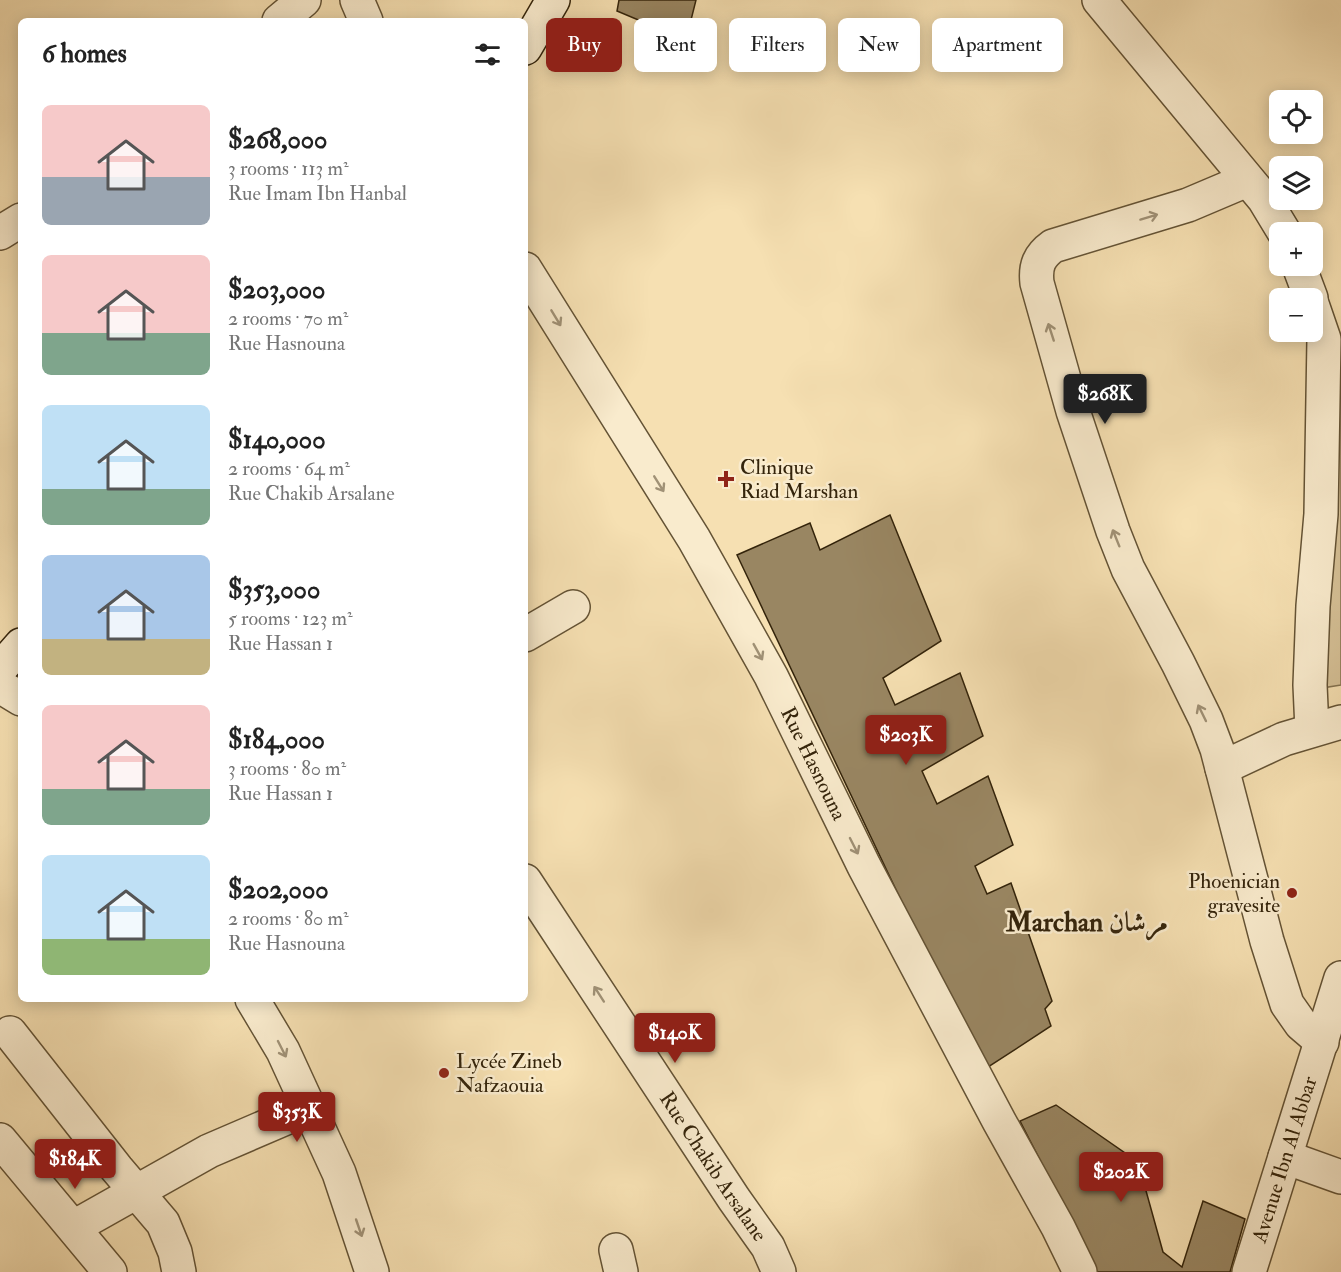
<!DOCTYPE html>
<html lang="en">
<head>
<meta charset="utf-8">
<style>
	body { margin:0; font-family:"IM FELL Double Pica",Amiri,serif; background:#f6f6f6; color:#222; height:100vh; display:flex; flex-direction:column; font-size:22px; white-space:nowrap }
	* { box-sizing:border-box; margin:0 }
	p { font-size:20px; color:#767676 }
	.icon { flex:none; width:33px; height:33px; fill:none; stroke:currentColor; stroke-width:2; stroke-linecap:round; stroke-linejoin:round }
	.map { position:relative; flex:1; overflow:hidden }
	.sheet { position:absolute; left:18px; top:18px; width:510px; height:984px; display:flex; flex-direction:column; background:#fff; border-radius:9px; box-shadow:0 3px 15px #0003 }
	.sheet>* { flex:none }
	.top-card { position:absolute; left:546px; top:18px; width:570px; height:54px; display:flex; gap:12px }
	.buttons { position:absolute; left:1269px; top:90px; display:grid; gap:12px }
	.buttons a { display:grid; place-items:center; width:54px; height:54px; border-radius:9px; background:#fff; box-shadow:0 3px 15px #0003; font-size:30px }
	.price { position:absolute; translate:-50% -51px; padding:0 14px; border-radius:6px; background:#8f2418; color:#fff; font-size:20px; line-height:39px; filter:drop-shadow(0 2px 3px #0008) }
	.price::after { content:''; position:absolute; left:50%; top:36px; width:18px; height:14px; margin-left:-9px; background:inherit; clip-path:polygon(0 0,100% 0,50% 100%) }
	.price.current { background:#222; color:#fff }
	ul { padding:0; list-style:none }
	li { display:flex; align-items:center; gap:18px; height:150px; padding:0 24px }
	li span { display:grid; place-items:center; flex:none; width:168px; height:120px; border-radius:9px; color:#555 }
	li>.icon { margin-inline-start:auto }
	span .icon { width:72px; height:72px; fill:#fffc; stroke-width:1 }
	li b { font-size:26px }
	h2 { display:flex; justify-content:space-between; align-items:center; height:72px; padding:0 24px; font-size:26px }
	.tag { padding:0 21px; border-radius:9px; background:#fff; box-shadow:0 3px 15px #0003; font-size:21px; line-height:54px }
	.tag.current { background:#8f2418; color:#fff }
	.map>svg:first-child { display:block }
	.green { fill:#d5c096; stroke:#847250; stroke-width:1.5 }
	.building { fill:#998662; stroke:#34240b; stroke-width:1.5 }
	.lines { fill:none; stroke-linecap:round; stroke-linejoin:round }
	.street-casing { stroke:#645335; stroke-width:36 }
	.secondary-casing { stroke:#34240b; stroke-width:36 }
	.street { stroke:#f9ebcd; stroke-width:33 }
	.secondary { stroke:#f9ebcd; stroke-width:33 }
	.oneway { stroke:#a09176 }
	.poi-dot { fill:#8f2418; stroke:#f9ebcd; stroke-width:2 }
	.labels { text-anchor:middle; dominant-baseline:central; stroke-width:5; stroke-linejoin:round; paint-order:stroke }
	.poi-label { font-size:21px; fill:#34240b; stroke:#f9ebcd; text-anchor:start }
	.street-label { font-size:21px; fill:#34240b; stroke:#f9ebcd }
	.district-label { font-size:27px; font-weight:bold; fill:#34240b; stroke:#f9ebcd }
</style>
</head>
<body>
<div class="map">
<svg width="1341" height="1272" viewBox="0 0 1341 1272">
	<rect width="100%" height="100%" fill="#f6e0b2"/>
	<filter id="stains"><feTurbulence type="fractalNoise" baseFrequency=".00333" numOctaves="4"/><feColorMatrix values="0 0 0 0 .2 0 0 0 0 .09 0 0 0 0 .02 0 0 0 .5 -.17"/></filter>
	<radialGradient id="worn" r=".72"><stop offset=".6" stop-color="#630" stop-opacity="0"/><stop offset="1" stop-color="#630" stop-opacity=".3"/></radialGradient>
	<!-- green -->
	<path class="green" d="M 1341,362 L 1341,685 L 1322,688 Z"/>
	<!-- building -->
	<path class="building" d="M 619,0 L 696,0 L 686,40 L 617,11 Z
		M 890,515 L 941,641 L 883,678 L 895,705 L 960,673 L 983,736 L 922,771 L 937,804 L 988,776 L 1013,845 L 975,866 L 987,894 L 1011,883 L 1052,1001 L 1045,1009 L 1051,1026 L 982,1071 L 737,555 L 810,523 L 820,550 Z
		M 1056,1105 L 1138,1162 L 1163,1252 L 1182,1267 L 1203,1201 L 1245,1219 L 1230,1272 L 1097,1272 L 1020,1121 Z"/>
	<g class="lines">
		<defs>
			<g id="street">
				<path d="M 357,0 L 366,21"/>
				<path d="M 1099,0 L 1264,199 L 1284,232"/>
				<path d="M 279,21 L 304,0"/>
				<path d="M 1247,180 L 1188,205 L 1053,246 C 1039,256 1035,266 1037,283 L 1073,411 L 1113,531 L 1128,569 L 1178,663 L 1206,720 L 1217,749 L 1267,941 L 1287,1004 L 1301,1024 L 1322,1042"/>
				<path d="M 0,233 L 21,220"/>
				<path d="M 1299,266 L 1311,298"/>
				<path id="s1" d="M 525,269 L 694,539 L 771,676 L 864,866 L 999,1121 L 1058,1227 L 1080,1272"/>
				<path d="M 525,635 L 573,607"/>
				<path d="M 0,686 L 21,699"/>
				<path d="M 1312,730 L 1310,685 L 1313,606 L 1321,514 L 1324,339 L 1312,304"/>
				<path d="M 1222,768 L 1284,739 L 1341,722"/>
				<path id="s2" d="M 525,881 L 734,1199 L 768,1247 L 779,1272"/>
				<path d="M 252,999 L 283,1051 L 339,1173 L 372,1272"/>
				<path d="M 10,1033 L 117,1169 L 163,1223 L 175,1252 L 179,1272"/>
				<path d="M 0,1140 L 110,1272"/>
				<path d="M 1285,1157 L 1341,1177"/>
				<path d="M 74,1227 L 209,1151 L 309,1108"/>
				<path d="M 616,1250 L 621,1272"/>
				<path id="s3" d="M 1249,1272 L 1341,978"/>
			</g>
			<path id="secondary" d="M 525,48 L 553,0
				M 0,669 L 21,645"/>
		</defs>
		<!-- street casing -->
		<use href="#street" class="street-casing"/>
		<!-- secondary casing -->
		<use href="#secondary" class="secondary-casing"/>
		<!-- street -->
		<use href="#street" class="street"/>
		<!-- secondary -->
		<use href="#secondary" class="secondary"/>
	</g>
	<!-- one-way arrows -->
	<defs><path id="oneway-shaft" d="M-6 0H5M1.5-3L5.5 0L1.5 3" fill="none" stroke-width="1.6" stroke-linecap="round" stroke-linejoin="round" transform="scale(1.5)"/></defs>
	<g class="oneway">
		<use href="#oneway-shaft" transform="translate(1149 217) rotate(-17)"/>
		<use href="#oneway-shaft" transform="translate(556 318) rotate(59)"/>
		<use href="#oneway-shaft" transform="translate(1051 332) rotate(-108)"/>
		<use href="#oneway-shaft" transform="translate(659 484) rotate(58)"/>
		<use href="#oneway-shaft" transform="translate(1116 538) rotate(-112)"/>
		<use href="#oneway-shaft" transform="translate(758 652) rotate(61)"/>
		<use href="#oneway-shaft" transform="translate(1202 713) rotate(-116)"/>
		<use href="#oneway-shaft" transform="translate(854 846) rotate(63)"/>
		<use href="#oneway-shaft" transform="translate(599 994) rotate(-123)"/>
		<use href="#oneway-shaft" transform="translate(282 1049) rotate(63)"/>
		<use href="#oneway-shaft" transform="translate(359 1228) rotate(71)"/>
	</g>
	<!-- markers -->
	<g class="poi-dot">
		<path d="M723 470h6v6h6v6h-6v6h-6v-6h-6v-6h6z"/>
		<circle cx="1292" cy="893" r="6"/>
		<circle cx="444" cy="1073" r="6"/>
	</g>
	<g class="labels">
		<!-- poi labels -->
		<g class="poi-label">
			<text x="740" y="467">Clinique<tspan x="740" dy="24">Riad Marshan</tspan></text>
			<text x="1280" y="881" text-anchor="end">Phoenician<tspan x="1280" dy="24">gravesite</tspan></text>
			<text x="456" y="1061">Lycée Zineb<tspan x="456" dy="24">Nafzaouia</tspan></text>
		</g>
		<!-- street labels -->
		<g class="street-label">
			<text stroke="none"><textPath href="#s1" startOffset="573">Rue Hasnouna</textPath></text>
			<text stroke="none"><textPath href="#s3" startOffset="118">Avenue Ibn Al Abbar</textPath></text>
			<text stroke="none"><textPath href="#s2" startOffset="342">Rue Chakib Arsalane</textPath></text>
		</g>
		<!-- district labels -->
		<g class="district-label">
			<text x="1087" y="922">Marchan مرشان</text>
		</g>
	</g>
	<rect width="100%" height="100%" filter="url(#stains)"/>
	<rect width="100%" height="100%" fill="url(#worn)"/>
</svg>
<div class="buttons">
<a><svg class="icon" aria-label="locate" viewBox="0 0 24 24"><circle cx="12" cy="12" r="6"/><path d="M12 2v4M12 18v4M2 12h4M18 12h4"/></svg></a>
<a><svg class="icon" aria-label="layers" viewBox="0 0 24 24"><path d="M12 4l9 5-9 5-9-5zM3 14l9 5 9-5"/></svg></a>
<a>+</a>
<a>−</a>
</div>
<b class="price current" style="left:1105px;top:425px">$268K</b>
<b class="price" style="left:906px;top:766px">$203K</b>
<b class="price" style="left:675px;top:1064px">$140K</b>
<b class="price" style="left:297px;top:1143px">$353K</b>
<b class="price" style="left:75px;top:1190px">$184K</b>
<b class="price" style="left:1121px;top:1203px">$202K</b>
<div class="top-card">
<a class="tag current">Buy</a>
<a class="tag">Rent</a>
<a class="tag">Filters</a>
<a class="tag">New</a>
<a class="tag">Apartment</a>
</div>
<section class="sheet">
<h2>6 homes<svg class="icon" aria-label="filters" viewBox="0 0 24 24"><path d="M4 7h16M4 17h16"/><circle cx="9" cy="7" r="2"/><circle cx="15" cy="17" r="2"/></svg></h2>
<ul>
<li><span style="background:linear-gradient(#f6c9c9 60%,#9aa5b1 0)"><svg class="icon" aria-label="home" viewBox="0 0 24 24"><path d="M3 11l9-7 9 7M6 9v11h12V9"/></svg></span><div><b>$268,000</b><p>3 rooms · 113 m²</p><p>Rue Imam Ibn Hanbal</p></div></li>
<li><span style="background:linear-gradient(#f6c9c9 65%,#7fa58c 0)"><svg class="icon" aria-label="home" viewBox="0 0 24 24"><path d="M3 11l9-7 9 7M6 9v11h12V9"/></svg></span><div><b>$203,000</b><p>2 rooms · 70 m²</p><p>Rue Hasnouna</p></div></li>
<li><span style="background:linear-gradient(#bfe0f5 70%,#7fa58c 0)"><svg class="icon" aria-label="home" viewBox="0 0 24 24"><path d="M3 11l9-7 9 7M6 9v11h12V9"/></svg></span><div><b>$140,000</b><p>2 rooms · 64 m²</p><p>Rue Chakib Arsalane</p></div></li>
<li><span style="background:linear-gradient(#a9c7e8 70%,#c2b280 0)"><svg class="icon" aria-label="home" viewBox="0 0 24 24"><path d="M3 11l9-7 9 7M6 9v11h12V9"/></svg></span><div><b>$353,000</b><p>5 rooms · 123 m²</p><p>Rue Hassan 1</p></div></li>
<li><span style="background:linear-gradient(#f6c9c9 70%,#7fa58c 0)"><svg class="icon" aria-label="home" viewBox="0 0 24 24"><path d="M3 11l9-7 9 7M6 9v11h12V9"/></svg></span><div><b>$184,000</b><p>3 rooms · 80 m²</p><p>Rue Hassan 1</p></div></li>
<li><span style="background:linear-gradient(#bfe0f5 70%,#8fb573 0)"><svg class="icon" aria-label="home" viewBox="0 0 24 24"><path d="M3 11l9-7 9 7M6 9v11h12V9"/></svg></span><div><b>$202,000</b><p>2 rooms · 80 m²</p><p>Rue Hasnouna</p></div></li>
</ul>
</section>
</div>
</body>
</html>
